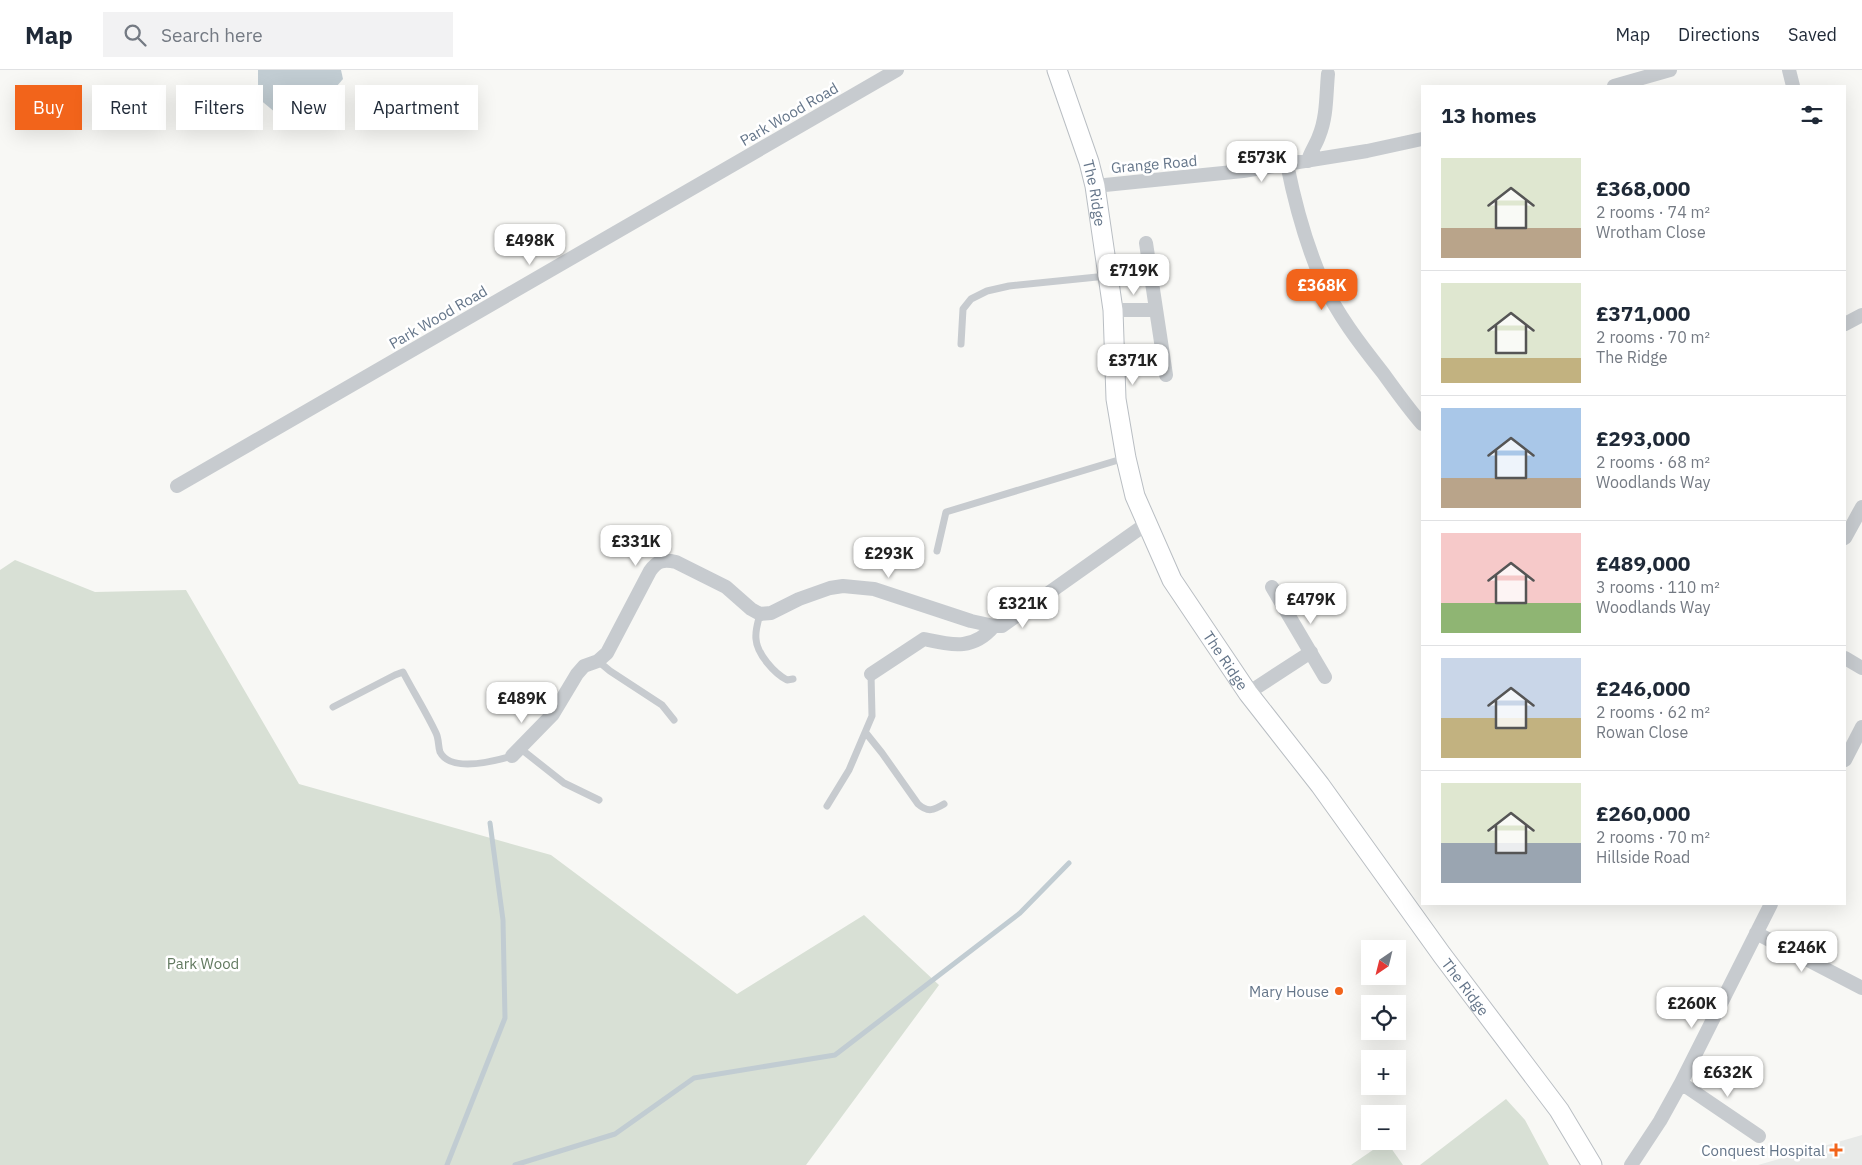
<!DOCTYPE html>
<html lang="en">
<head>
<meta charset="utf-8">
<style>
	body { margin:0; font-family:"IBM Plex Sans",sans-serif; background:#f2f2f3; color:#1f2937; height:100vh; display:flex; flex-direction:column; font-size:19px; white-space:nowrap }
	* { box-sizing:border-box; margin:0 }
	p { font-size:16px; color:#747a83 }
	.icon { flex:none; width:28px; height:28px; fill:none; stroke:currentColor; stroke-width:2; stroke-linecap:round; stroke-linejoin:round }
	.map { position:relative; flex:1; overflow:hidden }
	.side { position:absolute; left:1421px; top:15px; width:425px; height:820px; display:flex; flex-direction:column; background:#fff; border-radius:0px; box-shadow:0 5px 20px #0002 }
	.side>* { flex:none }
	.top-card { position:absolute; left:15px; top:15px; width:475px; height:45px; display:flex; gap:10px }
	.needle { width:32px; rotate:215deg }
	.controls { position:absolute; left:1361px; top:870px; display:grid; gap:10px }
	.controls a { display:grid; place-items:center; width:45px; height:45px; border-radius:0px; background:#fff; box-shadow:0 5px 20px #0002; font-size:25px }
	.price { position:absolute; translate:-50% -42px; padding:0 11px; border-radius:10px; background:#fff; color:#222; font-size:16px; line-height:32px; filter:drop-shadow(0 1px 2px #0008) }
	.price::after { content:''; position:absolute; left:50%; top:30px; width:15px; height:11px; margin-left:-8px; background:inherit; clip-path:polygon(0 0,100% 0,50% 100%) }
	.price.on { background:#f2641b; color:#fff }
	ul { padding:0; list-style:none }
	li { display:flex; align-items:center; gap:15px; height:125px; padding:0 20px }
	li+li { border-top:1px solid #e0e1e3 }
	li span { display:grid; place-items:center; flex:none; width:140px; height:100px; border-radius:0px; color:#555 }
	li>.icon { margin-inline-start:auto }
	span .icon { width:60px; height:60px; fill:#fffc; stroke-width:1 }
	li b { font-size:21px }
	h2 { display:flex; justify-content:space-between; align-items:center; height:60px; padding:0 20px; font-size:21px }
	.tag { padding:0 18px; border-radius:0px; background:#fff; box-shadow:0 5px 20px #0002; font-size:18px; line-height:45px }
	.tag.on { background:#f2641b; color:#fff }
	header { display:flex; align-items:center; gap:30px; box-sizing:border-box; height:70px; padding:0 25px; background:#fff; border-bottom:1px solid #e0e1e3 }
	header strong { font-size:24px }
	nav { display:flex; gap:28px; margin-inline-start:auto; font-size:18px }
	.search { width:350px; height:45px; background:#f2f2f3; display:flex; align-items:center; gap:12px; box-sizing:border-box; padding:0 18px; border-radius:0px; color:#747a83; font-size:19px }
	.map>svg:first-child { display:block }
	.built { fill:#e8eae8 }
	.green { fill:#d8e0d5 }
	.water { fill:#c1ccd2 }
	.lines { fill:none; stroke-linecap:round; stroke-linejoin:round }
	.stream { stroke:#c1ccd2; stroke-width:5 }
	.secondary-casing { stroke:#b9bec3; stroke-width:21 }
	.service { stroke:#c7cbcf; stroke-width:7 }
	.minor { stroke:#c7cbcf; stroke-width:14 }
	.secondary { stroke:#fff; stroke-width:19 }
	.poi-dot { fill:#f2641b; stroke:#fff; stroke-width:2 }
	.labels { text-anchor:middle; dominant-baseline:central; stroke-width:5; stroke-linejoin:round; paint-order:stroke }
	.street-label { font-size:15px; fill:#647589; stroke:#fff }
	.park-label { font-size:15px; fill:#627a60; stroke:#fff }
	.poi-label { font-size:15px; fill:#647589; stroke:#fff; text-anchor:end }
</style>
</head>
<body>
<header>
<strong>Map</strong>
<div class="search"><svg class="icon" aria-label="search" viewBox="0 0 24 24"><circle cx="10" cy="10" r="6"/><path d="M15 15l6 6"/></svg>Search here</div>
<nav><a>Map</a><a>Directions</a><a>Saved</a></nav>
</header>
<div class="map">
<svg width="1862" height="1095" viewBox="0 0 1862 1095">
	<rect width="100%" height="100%" fill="#f8f8f5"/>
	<!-- built -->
	<path class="built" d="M 1862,1065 L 1862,1095 L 1758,1095 Z"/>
	<!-- green -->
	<path class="green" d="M 15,490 L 95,522 L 186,520 L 299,714 L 551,785 L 737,924 L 864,845 L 939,915 L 806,1095 L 0,1095 L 0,500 Z
		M 1506,1029 L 1525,1050 L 1549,1095 L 1420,1095 Z
		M 1386,1071 L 1403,1095 L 1351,1095 Z"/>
	<!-- water -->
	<path class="water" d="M 258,0 L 341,0 L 343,9 L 324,31 L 276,43 L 258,28 Z"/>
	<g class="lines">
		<!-- stream -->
		<path class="stream" d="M 447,1095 L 505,948 L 503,850 L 490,753
			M 515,1095 L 615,1064 L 694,1008 L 835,985 L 1020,843 L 1069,793"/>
		<defs>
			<g id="secondary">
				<path id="s1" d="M 1057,0 L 1089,92 L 1095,116 L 1113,240 L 1116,329 L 1126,388 L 1135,426 L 1172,510 L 1248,623 L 1320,715 L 1442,885 L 1559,1040 L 1592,1095"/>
			</g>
		</defs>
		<!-- secondary casing -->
		<use href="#secondary" class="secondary-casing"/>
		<!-- service -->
		<path class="service" d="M 961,274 L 963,239 L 971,229 L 987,221 L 1009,216 L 1107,206
			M 937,481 L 946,442 L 1125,388
			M 760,544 C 758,552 755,560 756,569 C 757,584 774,603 787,610 L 793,609
			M 598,591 L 610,601 L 662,635 L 674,650
			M 333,637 L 395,605 L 403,602 C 414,623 426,642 436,663 C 439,669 438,676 440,682 C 451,703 495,691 512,686
			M 866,663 L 882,683 L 918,734 C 928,743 934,740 944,734
			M 521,679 L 564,713 L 599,730
			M 827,736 L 849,700 L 872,646 L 871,604"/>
		<!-- minor -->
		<path class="minor" d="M 1789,0 L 1793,16
			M 1614,16 L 1670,0
			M 1308,91 C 1310,82 1316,75 1319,66 C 1327,47 1326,25 1328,4
			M 1287,94 C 1295,134 1306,174 1322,211 C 1337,244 1360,274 1383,303 C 1396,321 1408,338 1422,354
			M 1095,116 L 1243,101 L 1367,81 L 1422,69
			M 1146,173 L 1166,305
			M 1113,240 L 1155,240
			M 1845,254 L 1862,245
			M 177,416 L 897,0
			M 1845,468 L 1862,437
			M 1272,517 L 1325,607
			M 1845,588 L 1862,598
			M 871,604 L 924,569 C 952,575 973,581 994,556 L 1002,556 L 1146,454
			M 1248,623 L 1311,582
			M 512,686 L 553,644 L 577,604 L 584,596 L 598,591 L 607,583 L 650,501 C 657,491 663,489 676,492 L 726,517 L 751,539 L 760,544 L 771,543 L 799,529 L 830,518 L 843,516 L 874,519 L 971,551 L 994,556
			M 1845,690 L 1862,657
			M 1756,863 L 1862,918
			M 1681,1013 L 1759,1066
			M 1631,1095 L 1660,1051 L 1681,1013 L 1771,834"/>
		<!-- secondary -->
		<use href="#secondary" class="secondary"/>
	</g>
	<!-- markers -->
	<g class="poi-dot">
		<circle cx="1339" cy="921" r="5"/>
		<path d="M1833.5 1072.5h5v5h5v5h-5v5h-5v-5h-5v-5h5z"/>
	</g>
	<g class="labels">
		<!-- street labels -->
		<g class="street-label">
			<text transform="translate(789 44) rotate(-30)">Park Wood Road</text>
			<text transform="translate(1154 94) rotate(-5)">Grange Road</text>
			<text stroke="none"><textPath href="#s1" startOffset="129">The Ridge</textPath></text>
			<text transform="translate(438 247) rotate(-30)">Park Wood Road</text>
			<text stroke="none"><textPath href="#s1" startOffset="624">The Ridge</textPath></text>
			<text stroke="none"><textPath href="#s1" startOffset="1029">The Ridge</textPath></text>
		</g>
		<!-- park labels -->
		<g class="park-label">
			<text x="203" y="893">Park Wood</text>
		</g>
		<!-- poi labels -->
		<g class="poi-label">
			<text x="1329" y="921">Mary House</text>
			<text x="1825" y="1080">Conquest Hospital</text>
		</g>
	</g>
</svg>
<div class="controls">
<a><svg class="needle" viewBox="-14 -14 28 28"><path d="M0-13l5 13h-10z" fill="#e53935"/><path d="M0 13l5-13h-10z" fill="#747a83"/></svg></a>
<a><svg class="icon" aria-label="locate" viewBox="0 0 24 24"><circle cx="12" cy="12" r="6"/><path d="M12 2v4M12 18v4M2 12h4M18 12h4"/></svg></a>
<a>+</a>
<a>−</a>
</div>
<b class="price" style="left:1262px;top:113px">£573K</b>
<b class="price" style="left:530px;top:196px">£498K</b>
<b class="price" style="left:1134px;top:226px">£719K</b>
<b class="price on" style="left:1322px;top:241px">£368K</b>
<b class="price" style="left:1133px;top:316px">£371K</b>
<b class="price" style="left:636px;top:497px">£331K</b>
<b class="price" style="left:889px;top:509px">£293K</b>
<b class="price" style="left:1311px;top:555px">£479K</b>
<b class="price" style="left:1023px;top:559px">£321K</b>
<b class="price" style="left:522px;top:654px">£489K</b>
<b class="price" style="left:1802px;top:903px">£246K</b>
<b class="price" style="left:1692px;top:959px">£260K</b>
<b class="price" style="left:1728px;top:1028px">£632K</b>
<div class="top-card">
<a class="tag on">Buy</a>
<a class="tag">Rent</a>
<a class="tag">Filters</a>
<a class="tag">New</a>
<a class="tag">Apartment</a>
</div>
<section class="side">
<h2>13 homes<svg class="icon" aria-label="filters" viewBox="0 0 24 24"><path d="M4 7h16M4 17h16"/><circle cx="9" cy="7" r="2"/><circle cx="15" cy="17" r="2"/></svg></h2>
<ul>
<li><span style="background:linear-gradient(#dfe7d0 70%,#b9a48a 0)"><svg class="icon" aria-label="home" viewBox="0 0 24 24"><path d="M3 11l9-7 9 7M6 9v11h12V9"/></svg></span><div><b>£368,000</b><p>2 rooms · 74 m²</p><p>Wrotham Close</p></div></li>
<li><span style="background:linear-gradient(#dfe7d0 75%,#c2b280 0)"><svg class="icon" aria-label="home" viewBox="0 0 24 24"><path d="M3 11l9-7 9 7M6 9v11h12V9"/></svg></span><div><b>£371,000</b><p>2 rooms · 70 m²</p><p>The Ridge</p></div></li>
<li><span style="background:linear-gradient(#a9c7e8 70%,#b9a48a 0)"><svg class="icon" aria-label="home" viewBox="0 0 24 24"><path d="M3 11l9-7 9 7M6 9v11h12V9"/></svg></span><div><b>£293,000</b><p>2 rooms · 68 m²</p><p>Woodlands Way</p></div></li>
<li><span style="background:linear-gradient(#f6c9c9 70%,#8fb573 0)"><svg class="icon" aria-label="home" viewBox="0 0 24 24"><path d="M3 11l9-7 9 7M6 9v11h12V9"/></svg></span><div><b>£489,000</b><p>3 rooms · 110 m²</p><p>Woodlands Way</p></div></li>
<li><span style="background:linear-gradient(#c9d6e8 60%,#c2b280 0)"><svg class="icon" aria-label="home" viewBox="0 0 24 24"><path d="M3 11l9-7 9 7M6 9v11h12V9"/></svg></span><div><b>£246,000</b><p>2 rooms · 62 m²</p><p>Rowan Close</p></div></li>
<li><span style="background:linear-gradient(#dfe7d0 60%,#9aa5b1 0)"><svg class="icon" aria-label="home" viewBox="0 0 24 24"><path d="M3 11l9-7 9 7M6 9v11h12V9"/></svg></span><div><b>£260,000</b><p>2 rooms · 70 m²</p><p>Hillside Road</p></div></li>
</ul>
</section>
</div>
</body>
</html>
